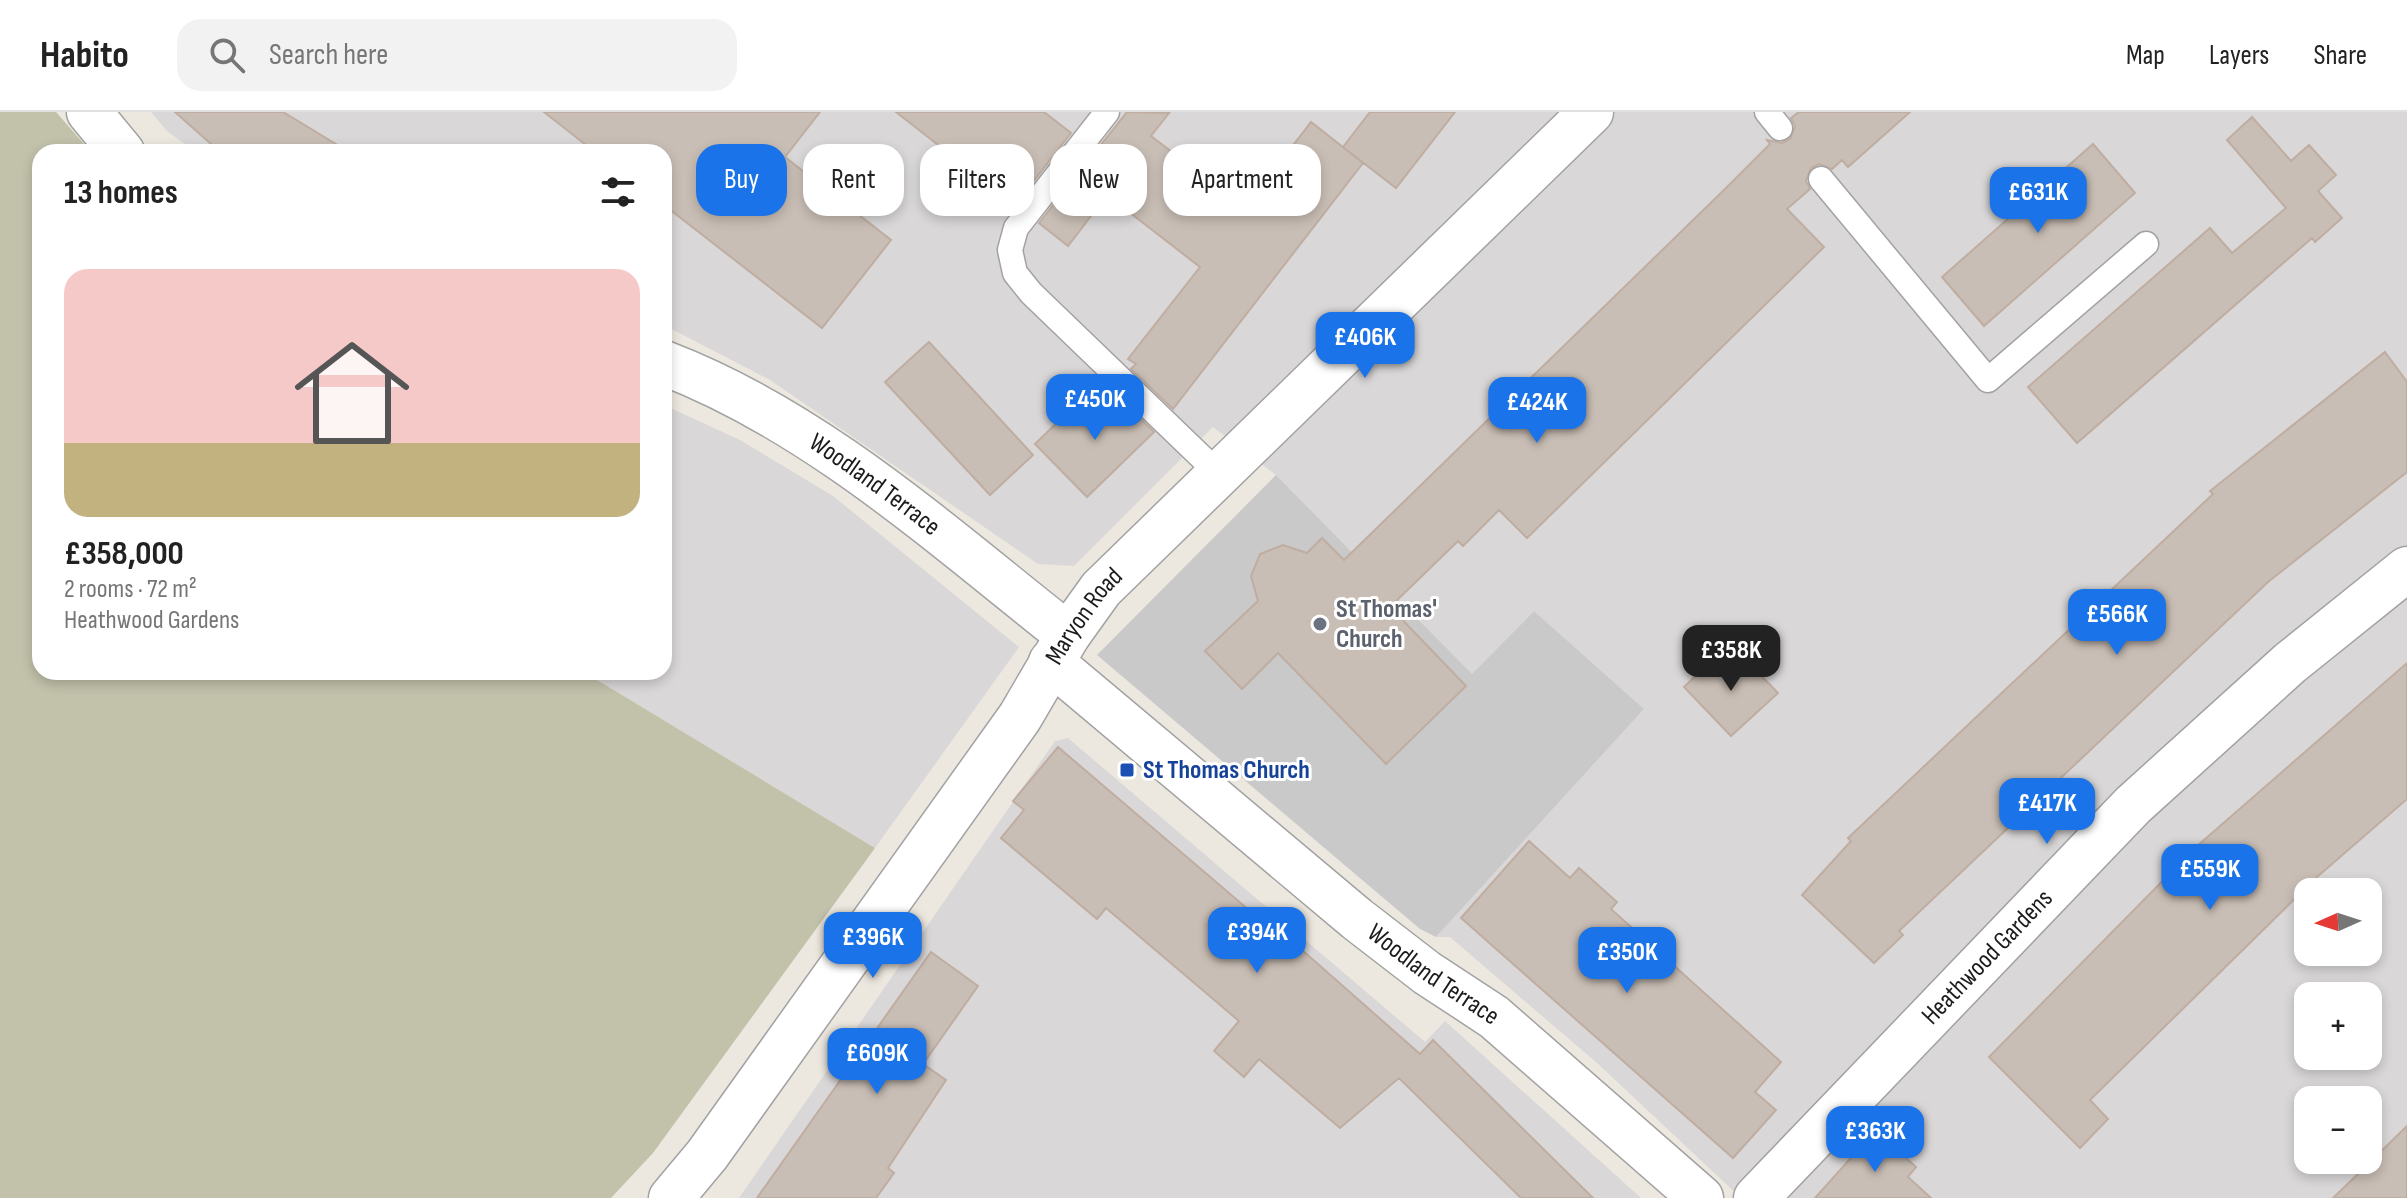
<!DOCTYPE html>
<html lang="en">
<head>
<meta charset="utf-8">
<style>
	body { margin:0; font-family:"Sofia Sans Condensed",sans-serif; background:#f2f2f2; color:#222; height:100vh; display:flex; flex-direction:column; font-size:30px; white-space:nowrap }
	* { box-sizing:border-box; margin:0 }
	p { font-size:26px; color:#767676 }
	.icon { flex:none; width:44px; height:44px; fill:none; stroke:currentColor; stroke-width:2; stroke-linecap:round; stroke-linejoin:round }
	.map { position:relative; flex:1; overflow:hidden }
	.details { position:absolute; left:32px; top:32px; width:640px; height:536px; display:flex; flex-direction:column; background:#fff; border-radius:24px; box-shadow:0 4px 12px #0003 }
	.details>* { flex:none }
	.hud { position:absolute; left:696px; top:32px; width:760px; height:72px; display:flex; gap:16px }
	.needle { width:52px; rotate:267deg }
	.tools { position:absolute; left:2294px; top:766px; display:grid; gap:16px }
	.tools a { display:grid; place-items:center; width:88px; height:88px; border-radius:16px; background:#fff; box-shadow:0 4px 12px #0003; font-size:40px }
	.price { position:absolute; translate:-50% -68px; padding:0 18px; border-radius:16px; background:#1a73e8; color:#fff; font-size:26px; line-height:52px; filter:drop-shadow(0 2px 4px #0008) }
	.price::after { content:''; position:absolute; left:50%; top:48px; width:24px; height:18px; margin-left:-12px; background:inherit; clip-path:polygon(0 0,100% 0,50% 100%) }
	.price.current { background:#222; color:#fff }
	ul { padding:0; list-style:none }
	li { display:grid; align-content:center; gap:16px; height:424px; padding:0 32px }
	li+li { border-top:2px solid #e0e0e0 }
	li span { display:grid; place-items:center; height:248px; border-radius:24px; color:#555 }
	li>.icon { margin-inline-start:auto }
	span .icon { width:144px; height:144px; fill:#fffc; stroke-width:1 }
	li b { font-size:34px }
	h2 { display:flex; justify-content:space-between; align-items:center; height:96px; padding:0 32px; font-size:34px }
	.tag { padding:0 28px; border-radius:24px; background:#fff; box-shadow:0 4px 12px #0003; font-size:28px; line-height:72px }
	.tag.current { background:#1a73e8; color:#fff }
	header { display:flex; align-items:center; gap:48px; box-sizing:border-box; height:112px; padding:0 40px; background:#fff; border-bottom:2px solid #e0e0e0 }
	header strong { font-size:38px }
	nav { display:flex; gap:44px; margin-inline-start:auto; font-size:28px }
	.search { width:560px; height:72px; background:#f2f2f2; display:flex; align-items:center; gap:20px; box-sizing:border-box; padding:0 28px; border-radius:24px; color:#767676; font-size:30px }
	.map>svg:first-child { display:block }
	.residential { fill:#d9d7d7; fill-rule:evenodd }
	.religious { fill:#c9c9c9 }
	.construction { fill:#c2c1aa }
	.building { fill:#c9beb5; stroke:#bfada1; stroke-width:2 }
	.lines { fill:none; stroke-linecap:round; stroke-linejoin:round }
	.lane-casing { stroke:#a2a2a2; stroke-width:27 }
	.street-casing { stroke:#a2a2a2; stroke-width:47 }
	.lane { stroke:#fff; stroke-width:24 }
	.street { stroke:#fff; stroke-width:44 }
	.worship-dot { fill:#6b7280; stroke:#fff; stroke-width:3 }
	.transit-dot { fill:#1a4fb4; stroke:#fff; stroke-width:3 }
	.labels { text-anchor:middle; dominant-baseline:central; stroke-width:6; stroke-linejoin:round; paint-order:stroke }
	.street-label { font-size:26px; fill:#1b1b1b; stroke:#fff }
	.worship-label { font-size:26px; font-weight:bold; fill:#5b616d; stroke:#fff; text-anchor:start }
	.transit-label { font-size:26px; font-weight:bold; fill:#164399; stroke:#fff; text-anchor:start }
</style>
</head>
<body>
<header>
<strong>Habito</strong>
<div class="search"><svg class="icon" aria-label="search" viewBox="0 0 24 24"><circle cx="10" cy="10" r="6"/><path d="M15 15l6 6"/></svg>Search here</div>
<nav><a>Map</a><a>Layers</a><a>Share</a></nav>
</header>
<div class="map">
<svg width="2407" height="1086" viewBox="0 0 2407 1086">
	<rect width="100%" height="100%" fill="#ede8df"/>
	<!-- residential -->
	<path class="residential" d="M 151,0 L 2407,0 L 2407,1086 L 1741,1086 L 1597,951 L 1450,825 L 1436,825 L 1644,597 L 1534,499 L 1472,562 L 1276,363 L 1213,315 L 1074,454 L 1038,452 L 770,268 L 664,213 L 664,40 L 196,40 L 168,20 ZM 2308,780 L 2368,780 L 2368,840 L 2308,840 ZM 2308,884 L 2368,884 L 2368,944 L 2308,944 ZM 2308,988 L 2368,988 L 2368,1048 L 2308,1048 Z
		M 664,293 L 740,328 L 833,384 L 1019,535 L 875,736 L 584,560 L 664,560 Z
		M 1068,626 L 1425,930 L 1445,909 L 1641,1086 L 739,1086 L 1055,629 Z"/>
	<!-- religious -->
	<path class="religious" d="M 1276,363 L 1472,562 L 1534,499 L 1644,597 L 1436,825 L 1420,817 L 1097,543 Z"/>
	<!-- construction -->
	<path class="construction" d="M 0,0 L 56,0 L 91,40 L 40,40 L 40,560 L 584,560 L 875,736 L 653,1041 L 611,1086 L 0,1086 Z"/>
	<!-- building -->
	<path class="building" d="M 175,0 L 283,0 L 349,40 L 220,40 Z
		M 544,0 L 820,0 L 785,45 L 891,128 L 822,216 L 664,93 L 664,40 L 595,40 Z
		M 896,0 L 1044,0 L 1071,21 L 1015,93 Z
		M 1127,0 L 1169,1 L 1151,24 L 1245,96 L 1311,10 L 1363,51 L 1173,297 L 1131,257 L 1136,252 L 1128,247 L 1200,155 L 1107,83 L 1068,134 L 1039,111 Z
		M 1370,0 L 1455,0 L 1396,76 L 1343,35 Z
		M 1799,0 L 1910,0 L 1848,55 L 1842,48 L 1832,57 L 1819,52 L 1811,56 L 1806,69 L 1810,77 L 1787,97 L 1824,135 L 1527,426 L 1499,398 L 1463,434 L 1458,429 L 1390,495 L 1466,574 L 1386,652 L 1278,541 L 1242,577 L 1205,539 L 1258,489 L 1251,464 L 1260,442 L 1283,433 L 1307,441 L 1322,426 L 1344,448 L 1726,76 L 1770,32 L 1767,28 L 1782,31 L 1790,27 L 1795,14 L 1791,6 Z
		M 2252,5 L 2291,49 L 2309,33 L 2336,63 L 2318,79 L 2342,106 L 2315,130 L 2312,126 L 2077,331 L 2028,275 L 2210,116 L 2232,141 L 2286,96 L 2227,28 Z
		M 2093,32 L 2135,81 L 1984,214 L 1942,165 Z
		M 929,230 L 1033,343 L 990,383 L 885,270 Z
		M 2385,240 L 2407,270 L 2407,360 L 2268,470 L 1899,819 L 1903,823 L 1874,851 L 1802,783 L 1851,729 L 1848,726 L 2213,382 L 2210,379 Z
		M 1110,278 L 1154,320 L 1087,385 L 1035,332 L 1067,301 L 1076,310 Z
		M 1740,542 L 1778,581 L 1731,624 L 1684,575 L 1710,550 L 1720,561 Z
		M 2407,551 L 2407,687 L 2317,765 L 2090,988 L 2108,1007 L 2080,1036 L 1989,945 L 2196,735 Z
		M 1058,635 L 1298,840 L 1301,837 L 1420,942 L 1433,928 L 1593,1086 L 1521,1086 L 1399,966 L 1340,1016 L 1259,947 L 1244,965 L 1214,939 L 1239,909 L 1106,796 L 1097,807 L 1001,726 L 1024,698 L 1013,689 Z
		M 1529,729 L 1570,766 L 1579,756 L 1617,790 L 1611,797 L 1781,950 L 1755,980 L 1776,998 L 1733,1046 L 1461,806 Z
		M 931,840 L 978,874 L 923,952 L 946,968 L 888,1056 L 894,1061 L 876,1086 L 757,1086 Z
		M 2407,1014 L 2407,1086 L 2333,1086 L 2360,1060 Z
		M 1876,1018 L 1916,1055 L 1908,1065 L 1931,1086 L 1815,1086 Z"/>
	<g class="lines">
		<defs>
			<path id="lane" d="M 1107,0 L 1016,116 L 1010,138 L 1015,161 L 1031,181 L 1219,362
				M 1767,0 L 1780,16
				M 1821,67 L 1988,268 L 2146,132"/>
			<g id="street">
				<path d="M 89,0 L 122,40"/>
				<path id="s1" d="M 664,251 C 816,309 942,424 1068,523"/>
				<path id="s2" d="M 1051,550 L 1357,807 L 1427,861 L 1494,905 L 1701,1086"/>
				<path id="s3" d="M 671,1086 L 707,1043 L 1020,605 L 1068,523 L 1101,477 L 1591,0"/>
				<path id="s4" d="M 1756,1086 L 2133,693 L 2290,551 L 2407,457"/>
			</g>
		</defs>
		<!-- lane casing -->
		<use href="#lane" class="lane-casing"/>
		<!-- street casing -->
		<use href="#street" class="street-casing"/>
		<!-- lane -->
		<use href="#lane" class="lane"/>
		<!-- street -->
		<use href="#street" class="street"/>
	</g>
	<!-- markers -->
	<circle class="worship-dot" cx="1320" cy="512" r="8"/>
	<rect class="transit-dot" x="1119" y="650" width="16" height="16" rx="4"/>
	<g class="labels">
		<!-- street labels -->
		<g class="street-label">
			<text stroke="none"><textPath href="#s1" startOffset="244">Woodland Terrace</textPath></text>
			<text stroke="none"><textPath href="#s3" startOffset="714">Maryon Road</textPath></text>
			<text stroke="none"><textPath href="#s4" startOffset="334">Heathwood Gardens</textPath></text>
			<text stroke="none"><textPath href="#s2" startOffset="494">Woodland Terrace</textPath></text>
		</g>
		<!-- worship labels -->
		<g class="worship-label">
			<text x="1336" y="497">St Thomas'<tspan x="1336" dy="30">Church</tspan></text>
		</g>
		<!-- transit labels -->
		<g class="transit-label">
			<text x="1143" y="658">St Thomas Church</text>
		</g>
	</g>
</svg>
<div class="tools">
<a><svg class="needle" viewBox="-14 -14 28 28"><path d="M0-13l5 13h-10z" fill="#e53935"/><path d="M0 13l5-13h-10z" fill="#767676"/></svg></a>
<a>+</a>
<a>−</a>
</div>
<b class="price" style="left:2038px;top:123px">£631K</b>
<b class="price" style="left:1365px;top:268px">£406K</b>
<b class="price" style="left:1095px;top:330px">£450K</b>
<b class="price" style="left:1537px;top:333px">£424K</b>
<b class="price" style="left:2117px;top:545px">£566K</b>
<b class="price current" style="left:1731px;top:581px">£358K</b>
<b class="price" style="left:2047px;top:734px">£417K</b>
<b class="price" style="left:2210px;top:800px">£559K</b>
<b class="price" style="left:1257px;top:863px">£394K</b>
<b class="price" style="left:873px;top:868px">£396K</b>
<b class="price" style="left:1627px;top:883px">£350K</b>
<b class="price" style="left:877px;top:984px">£609K</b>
<b class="price" style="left:1875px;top:1062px">£363K</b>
<div class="hud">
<a class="tag current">Buy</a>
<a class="tag">Rent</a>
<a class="tag">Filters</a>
<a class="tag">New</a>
<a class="tag">Apartment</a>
</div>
<section class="details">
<h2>13 homes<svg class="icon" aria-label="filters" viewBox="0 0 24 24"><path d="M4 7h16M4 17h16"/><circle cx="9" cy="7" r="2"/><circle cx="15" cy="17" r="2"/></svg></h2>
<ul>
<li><span style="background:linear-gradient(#f6c9c9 70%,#c2b280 0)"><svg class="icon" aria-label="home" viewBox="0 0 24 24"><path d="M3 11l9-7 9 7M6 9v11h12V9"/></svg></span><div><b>£358,000</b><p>2 rooms · 72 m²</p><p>Heathwood Gardens</p></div></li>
</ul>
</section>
</div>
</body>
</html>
